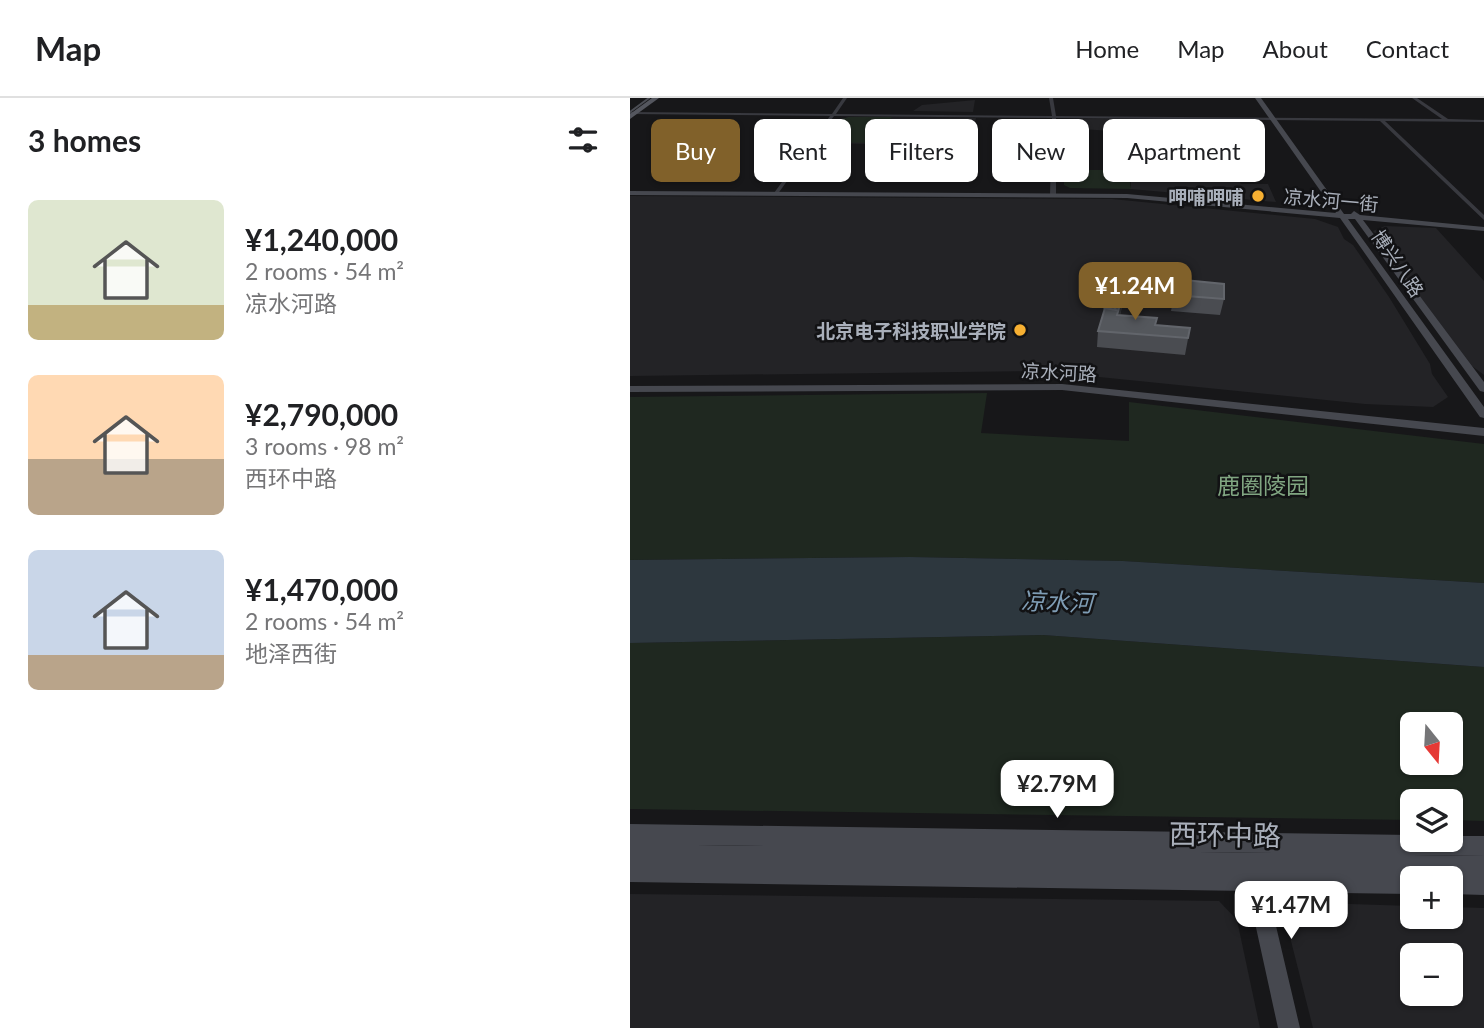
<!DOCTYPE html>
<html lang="en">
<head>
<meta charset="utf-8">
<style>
	body { margin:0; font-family:Lato,"Noto Sans SC",sans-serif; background:#f2f2f2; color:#202124; height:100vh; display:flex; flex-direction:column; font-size:26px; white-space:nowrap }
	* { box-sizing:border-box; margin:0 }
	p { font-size:23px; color:#757577 }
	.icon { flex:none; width:38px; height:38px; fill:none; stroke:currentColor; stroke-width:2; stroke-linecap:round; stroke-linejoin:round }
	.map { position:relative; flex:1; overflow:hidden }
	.side { display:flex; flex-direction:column; background:#fff; width:630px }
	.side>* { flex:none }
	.banner { position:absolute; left:21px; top:21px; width:665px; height:63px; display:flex; gap:14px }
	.needle { width:46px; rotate:162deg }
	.fabs { position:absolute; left:770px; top:614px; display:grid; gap:14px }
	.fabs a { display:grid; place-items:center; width:63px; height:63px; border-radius:10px; background:#fff; box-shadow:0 2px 5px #0004; font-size:35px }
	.price { position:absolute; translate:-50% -60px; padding:0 16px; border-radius:14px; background:#fff; color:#222; font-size:23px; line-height:46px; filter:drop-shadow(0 2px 4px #0008) }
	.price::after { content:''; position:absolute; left:50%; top:42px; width:21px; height:16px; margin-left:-10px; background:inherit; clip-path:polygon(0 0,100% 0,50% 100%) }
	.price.active { background:#81612a; color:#fff }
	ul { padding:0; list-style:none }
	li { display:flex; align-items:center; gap:21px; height:175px; padding:0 28px }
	li span { display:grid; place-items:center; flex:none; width:196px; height:140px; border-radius:10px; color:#555 }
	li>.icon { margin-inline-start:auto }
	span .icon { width:84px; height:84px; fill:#fffc; stroke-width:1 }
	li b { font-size:30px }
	h2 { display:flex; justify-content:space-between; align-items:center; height:84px; padding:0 28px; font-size:30px }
	.tag { padding:0 24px; border-radius:10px; background:#fff; box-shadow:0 2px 5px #0004; font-size:24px; line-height:63px }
	.tag.active { background:#81612a; color:#fff }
	header { display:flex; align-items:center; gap:42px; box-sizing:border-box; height:98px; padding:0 35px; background:#fff; border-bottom:2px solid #e0e0e0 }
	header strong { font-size:33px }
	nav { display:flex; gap:38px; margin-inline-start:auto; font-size:24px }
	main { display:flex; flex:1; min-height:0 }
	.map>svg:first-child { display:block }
	.built { fill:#232326; fill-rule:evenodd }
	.green { fill:#1f2820; fill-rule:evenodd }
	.water { fill:#2d373e }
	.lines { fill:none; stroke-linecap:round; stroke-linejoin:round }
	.street { fill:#38393f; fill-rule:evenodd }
	.secondary { fill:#46484f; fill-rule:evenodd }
	.primary { fill:#54565e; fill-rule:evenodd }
	.tram { stroke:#4b4d54; stroke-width:2 }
	.wall { fill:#4a4c51 }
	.shaded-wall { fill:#313336 }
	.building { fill:#54575c; stroke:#62656b; stroke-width:2 }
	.poi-dot { fill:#f7b032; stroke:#121214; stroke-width:2.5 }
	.labels { text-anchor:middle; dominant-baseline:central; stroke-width:5; stroke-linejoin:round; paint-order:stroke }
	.far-poi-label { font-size:19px; font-weight:bold; fill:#a9afba; stroke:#121214; text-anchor:end }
	.far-street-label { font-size:19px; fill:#a9afba; stroke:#121214 }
	.park-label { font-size:23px; fill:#80a581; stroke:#121214 }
	.water-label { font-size:24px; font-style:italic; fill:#7f9db5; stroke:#121214 }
	.near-street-label { font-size:28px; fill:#a9afba; stroke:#121214 }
</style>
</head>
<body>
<header>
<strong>Map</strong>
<nav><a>Home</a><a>Map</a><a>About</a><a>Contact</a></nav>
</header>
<main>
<section class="side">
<h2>3 homes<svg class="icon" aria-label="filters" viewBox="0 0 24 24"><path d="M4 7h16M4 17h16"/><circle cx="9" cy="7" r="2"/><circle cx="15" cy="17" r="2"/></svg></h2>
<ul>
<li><span style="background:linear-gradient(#dfe7d0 75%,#c2b280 0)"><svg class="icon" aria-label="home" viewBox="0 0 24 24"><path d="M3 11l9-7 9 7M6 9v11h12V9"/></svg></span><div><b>¥1,240,000</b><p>2 rooms · 54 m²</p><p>凉水河路</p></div></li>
<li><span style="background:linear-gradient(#ffd9b3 60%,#b9a48a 0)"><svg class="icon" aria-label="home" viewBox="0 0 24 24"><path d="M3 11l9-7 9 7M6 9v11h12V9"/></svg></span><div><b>¥2,790,000</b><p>3 rooms · 98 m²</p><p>西环中路</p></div></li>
<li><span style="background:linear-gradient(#c9d6e8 75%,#b9a48a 0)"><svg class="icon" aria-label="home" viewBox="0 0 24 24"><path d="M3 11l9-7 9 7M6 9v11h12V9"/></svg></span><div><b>¥1,470,000</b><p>2 rooms · 54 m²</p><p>地泽西街</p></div></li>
</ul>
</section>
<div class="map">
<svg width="854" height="930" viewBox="0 0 854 930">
	<rect width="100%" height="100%" fill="#171719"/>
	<!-- built -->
	<path class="built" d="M 345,2 L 343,14 L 283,13 L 292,7 Z
		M 219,19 L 346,20 L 341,40 L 251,39 L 247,46 L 191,45 L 211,21 Z
		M 444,21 L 493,21 L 496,34 L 436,30 L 436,23 Z
		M 537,79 L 608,81 L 611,86 L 638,86 L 646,104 L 501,91 L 501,84 L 537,84 Z
		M 0,98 L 482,101 L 685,121 L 708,129 L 714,141 L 723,147 L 759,199 L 800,266 L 802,276 L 818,299 L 803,309 L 735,306 L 410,273 L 0,278 Z
		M 755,128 L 806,130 L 854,183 L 854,277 L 842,268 L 754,151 L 753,144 L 743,133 Z
		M 0,796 L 589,803 L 607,822 L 630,930 L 0,930 Z
		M 689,805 L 782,808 L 782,819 L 821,819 L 821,809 L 854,810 L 854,930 L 683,930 L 660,839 ZM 782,858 L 821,858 L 821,896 L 782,896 Z"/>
	<!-- green -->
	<path class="green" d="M 219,19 L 262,19 L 245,45 L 193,44 L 211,21 Z
		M 434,72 L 498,72 L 501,91 L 440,90 L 434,87 Z
		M 357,295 L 351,335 L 499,343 L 499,304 L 854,346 L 854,485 L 493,463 L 280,459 L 0,462 L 0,299 Z
		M 413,537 L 854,569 L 854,723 L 821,722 L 821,704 L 782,704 L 782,722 L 0,711 L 0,545 ZM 782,626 L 821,626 L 821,665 L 782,665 Z"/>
	<!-- water -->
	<path class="water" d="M 280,459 L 493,463 L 854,485 L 854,569 L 413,537 L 0,545 L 0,462 Z"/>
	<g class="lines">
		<!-- street -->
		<path class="street" d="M 213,0 L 217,0 L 206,16 L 422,18 L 419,0 L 423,0 L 426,18 L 812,21 L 782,0 L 787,0 L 818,21 L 854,22 L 854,24 L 755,23 L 854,117 L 854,122 L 750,23 L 426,20 L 426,97 L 423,99 L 420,97 L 422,20 L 204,18 L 147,97 L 144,95 L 200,18 L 0,16 L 0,14 L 202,16 Z"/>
		<!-- secondary -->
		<path class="secondary" d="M 625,0 L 631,0 L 714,116 L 721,116 L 724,113 L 730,117 L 854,129 L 854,133 L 733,122 L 854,284 L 854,294 L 850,293 L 725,121 L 718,121 L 854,309 L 854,320 L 850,319 L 710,120 L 497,100 L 0,97 L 0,93 L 497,96 L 706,115 Z
			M 432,286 L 854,330 L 854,338 L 432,292 L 0,294 L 0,288 Z
			M 0,726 L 782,737 L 782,742 L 821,742 L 821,738 L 854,738 L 854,758 L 0,746 Z
			M 0,746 L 854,758 L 854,797 L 821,796 L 821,780 L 813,780 L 818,777 L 784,777 L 790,780 L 782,780 L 782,796 L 638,794 L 670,930 L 648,930 L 618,793 L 0,784 Z"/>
		<!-- primary -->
		<path class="primary" d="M 22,0 L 29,0 L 0,21 L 0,16 Z"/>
		<!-- tram -->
		<path class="tram" d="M 0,14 L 19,0"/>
	</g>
	<!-- wall -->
	<path class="wall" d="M 510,185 L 507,210 L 495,209 L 496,193 Z
		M 494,193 L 492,209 L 490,217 L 526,227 L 560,230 L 555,257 L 467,249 L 468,233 L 474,212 L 473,210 L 474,194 Z
		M 544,197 L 594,201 L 590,217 L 541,213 Z"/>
	<!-- shaded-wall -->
	<path class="shaded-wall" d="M 494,193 L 492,209 L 486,233 L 487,217 Z"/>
	<!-- building -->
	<path class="building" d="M 554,182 L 594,186 L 594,201 L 544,197 L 547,185 L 554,186 Z
		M 497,184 L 510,185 L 509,194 L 496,193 Z
		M 481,192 L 494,193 L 487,217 L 527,220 L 525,227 L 560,230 L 558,240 L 468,233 L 475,210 L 486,212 L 474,194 Z"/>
	<!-- markers -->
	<g class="poi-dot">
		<circle cx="628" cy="98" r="7"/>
		<circle cx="390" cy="232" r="7"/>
	</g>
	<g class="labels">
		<!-- far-poi labels -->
		<g class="far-poi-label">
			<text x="614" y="98">呷哺呷哺</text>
			<text x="376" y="232">北京电子科技职业学院</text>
		</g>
		<!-- far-street labels -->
		<g class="far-street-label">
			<text transform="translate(701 102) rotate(5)">凉水河一街</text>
			<text transform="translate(768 165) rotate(56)">博兴八路</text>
			<text transform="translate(429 274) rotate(3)">凉水河路</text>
		</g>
		<!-- park labels -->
		<g class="park-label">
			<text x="633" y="387">鹿圈陵园</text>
		</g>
		<!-- water labels -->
		<g class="water-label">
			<text transform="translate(427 503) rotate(2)">凉水河</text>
		</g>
		<!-- near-street labels -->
		<g class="near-street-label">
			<text transform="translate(595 736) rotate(1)">西环中路</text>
		</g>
	</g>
</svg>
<div class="fabs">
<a><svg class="needle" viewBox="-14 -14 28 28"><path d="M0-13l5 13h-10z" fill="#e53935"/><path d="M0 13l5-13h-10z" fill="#757577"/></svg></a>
<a><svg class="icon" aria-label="layers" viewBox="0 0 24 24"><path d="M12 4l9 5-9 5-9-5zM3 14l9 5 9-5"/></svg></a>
<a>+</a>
<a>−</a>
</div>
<b class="price active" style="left:505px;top:224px">¥1.24M</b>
<b class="price" style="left:427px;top:722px">¥2.79M</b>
<b class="price" style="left:661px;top:843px">¥1.47M</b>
<div class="banner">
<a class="tag active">Buy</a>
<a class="tag">Rent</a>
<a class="tag">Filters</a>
<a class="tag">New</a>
<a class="tag">Apartment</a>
</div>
</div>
</main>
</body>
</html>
